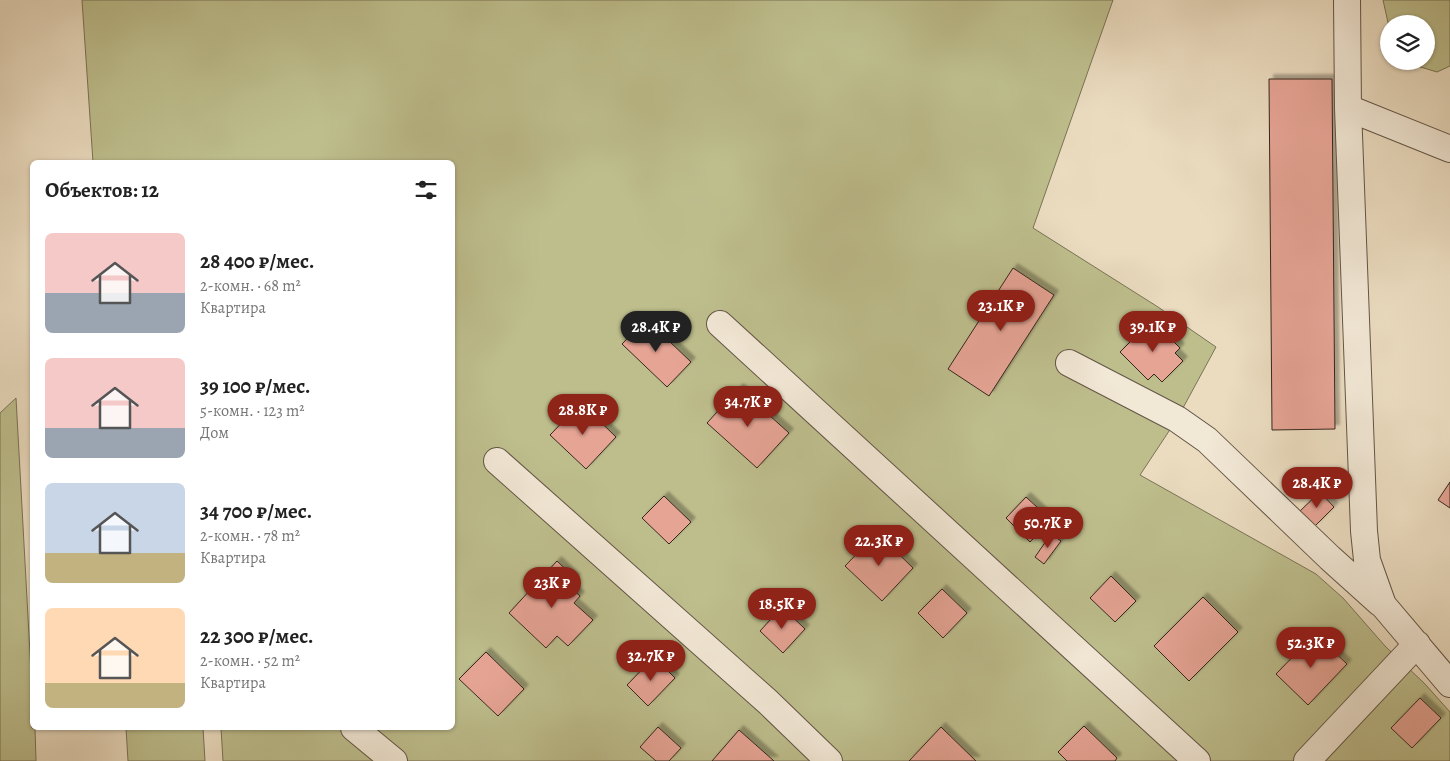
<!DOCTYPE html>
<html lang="ru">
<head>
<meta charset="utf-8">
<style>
	body { margin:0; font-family:Alegreya,serif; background:#f2f2f2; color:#222; height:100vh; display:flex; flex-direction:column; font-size:19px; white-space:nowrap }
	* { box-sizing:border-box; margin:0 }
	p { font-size:16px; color:#767676 }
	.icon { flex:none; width:28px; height:28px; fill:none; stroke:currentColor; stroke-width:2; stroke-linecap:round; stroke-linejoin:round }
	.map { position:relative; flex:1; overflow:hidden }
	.sheet { position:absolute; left:30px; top:160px; width:425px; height:570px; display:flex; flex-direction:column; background:#fff; border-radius:8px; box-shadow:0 1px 4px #0004 }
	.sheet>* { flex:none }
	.buttons { position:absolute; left:1380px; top:15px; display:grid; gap:10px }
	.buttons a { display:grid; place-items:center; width:55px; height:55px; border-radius:50%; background:#fff; box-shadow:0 1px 4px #0004; font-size:25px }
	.price { position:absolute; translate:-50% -42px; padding:0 11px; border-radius:18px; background:#8f2418; color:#fff; font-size:16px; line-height:32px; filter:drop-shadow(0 1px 2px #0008) }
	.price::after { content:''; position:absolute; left:50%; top:30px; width:15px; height:11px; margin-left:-8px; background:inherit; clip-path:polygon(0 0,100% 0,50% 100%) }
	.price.on { background:#222; color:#fff }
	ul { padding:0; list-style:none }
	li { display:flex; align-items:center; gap:15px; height:125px; padding:0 15px }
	li span { display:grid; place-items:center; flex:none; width:140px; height:100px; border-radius:8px; color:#555 }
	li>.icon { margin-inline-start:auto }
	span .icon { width:60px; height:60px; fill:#fffc; stroke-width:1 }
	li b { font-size:21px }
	h2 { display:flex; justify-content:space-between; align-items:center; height:60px; padding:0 15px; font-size:21px }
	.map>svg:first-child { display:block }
	.green { fill:#bebe8d; stroke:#7a7356 }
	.building { fill:#e6a495; stroke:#36281e; filter:url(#shadow) }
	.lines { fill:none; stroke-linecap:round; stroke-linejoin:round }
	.minor-casing { stroke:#635546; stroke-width:28 }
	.minor { stroke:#f2e8d6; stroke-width:26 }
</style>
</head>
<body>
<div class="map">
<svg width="1450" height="761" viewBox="0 0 1450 761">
	<defs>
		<filter id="shadow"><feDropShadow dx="4.5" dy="-4.5" stdDeviation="1" flood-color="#0004"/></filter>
	</defs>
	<rect width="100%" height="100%" fill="#ebdcc0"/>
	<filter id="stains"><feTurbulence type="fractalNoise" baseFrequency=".004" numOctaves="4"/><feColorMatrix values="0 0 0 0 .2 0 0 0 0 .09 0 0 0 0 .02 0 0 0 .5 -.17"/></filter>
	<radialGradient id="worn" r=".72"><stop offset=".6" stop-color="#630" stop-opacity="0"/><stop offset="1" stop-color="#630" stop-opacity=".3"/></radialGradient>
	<!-- green -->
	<path class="green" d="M 82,0 L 1113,0 L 1033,228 L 1158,307 L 1216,347 L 1177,419 L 1140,475 L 1316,574 L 1343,598 L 1385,646 L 1425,684 L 1450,712 L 1450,761 L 223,761 L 221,728 L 452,728 L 452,162 L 93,162 Z
		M 1383,0 L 1450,0 L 1450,66 L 1437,72 L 1404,62 L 1426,61 L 1426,24 L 1389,24 L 1389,27 Z
		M 16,398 L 32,690 L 32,728 L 35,728 L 36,761 L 0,761 L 0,413 Z
		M 126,728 L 203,728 L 205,761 L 128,761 Z"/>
	<!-- building -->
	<path class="building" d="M 1269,79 L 1332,79 L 1335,429 L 1272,430 Z
		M 1013,268 L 1054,295 L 989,396 L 948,369 Z
		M 646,319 L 691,362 L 667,387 L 622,344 Z
		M 1152,320 L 1180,348 L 1175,353 L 1183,361 L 1162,382 L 1154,374 L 1148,380 L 1120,352 Z
		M 739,388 L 789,433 L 757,468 L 707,423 Z
		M 581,403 L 616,437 L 586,469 L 550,435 Z
		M 1450,482 L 1450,508 L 1438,500 Z
		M 1320,492 L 1334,507 L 1315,526 L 1300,511 Z
		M 664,496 L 691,522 L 669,544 L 642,518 Z
		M 1026,497 L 1051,520 L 1030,542 L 1006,518 Z
		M 877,533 L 913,568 L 882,601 L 845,566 Z
		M 1051,534 L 1061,541 L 1044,564 L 1035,557 Z
		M 557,561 L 576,579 L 569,586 L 580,596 L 574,603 L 593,620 L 568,646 L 557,636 L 546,648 L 509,613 Z
		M 1111,576 L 1136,601 L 1115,622 L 1090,598 Z
		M 942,589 L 967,613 L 943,638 L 918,613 Z
		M 1203,597 L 1238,632 L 1189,681 L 1154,646 Z
		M 782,607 L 805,629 L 783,653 L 760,631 Z
		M 1315,634 L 1347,664 L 1308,705 L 1276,674 Z
		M 486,652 L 524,689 L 498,716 L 459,679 Z
		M 654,657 L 675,678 L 648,706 L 627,685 Z
		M 1420,698 L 1441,718 L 1412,748 L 1391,728 Z
		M 1084,726 L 1117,758 L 1115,761 L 1067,761 L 1058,752 Z
		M 658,727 L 681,748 L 669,761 L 656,761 L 640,747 Z
		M 941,727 L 976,761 L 909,761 Z
		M 739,730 L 774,761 L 712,761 Z"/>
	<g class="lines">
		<defs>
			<path id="minor" d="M 1347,0 L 1348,108 L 1364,531 L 1367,560 L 1383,605 L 1450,684
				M 1348,108 L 1450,149
				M 720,324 L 1197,761
				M 1069,363 L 1177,419 L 1207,440 L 1330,558 L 1380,603
				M 497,461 L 768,702 L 829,761
				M 354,728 L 394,761
				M 1307,761 L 1417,644"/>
		</defs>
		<!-- minor casing -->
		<use href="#minor" class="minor-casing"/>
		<!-- minor -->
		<use href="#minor" class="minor"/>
	</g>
	<rect width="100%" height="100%" filter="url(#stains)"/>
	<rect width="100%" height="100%" fill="url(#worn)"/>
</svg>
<div class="buttons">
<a><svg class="icon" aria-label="layers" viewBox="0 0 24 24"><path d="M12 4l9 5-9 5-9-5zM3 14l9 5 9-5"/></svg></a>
</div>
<b class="price" style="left:1001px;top:332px">23.1K ₽</b>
<b class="price on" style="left:656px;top:353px">28.4K ₽</b>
<b class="price" style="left:1153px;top:353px">39.1K ₽</b>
<b class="price" style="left:748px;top:428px">34.7K ₽</b>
<b class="price" style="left:583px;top:436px">28.8K ₽</b>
<b class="price" style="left:1317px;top:509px">28.4K ₽</b>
<b class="price" style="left:1048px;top:549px">50.7K ₽</b>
<b class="price" style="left:879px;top:567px">22.3K ₽</b>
<b class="price" style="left:552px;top:609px">23K ₽</b>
<b class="price" style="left:782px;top:630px">18.5K ₽</b>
<b class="price" style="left:1311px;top:669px">52.3K ₽</b>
<b class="price" style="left:651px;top:682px">32.7K ₽</b>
<section class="sheet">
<h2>Объектов: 12<svg class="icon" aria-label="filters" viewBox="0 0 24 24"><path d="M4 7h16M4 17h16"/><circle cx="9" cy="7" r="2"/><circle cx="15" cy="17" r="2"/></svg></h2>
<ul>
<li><span style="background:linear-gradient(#f6c9c9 60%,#9aa5b1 0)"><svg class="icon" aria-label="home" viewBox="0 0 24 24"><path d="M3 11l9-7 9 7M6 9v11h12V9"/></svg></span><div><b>28 400 ₽/мес.</b><p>2-комн. · 68 m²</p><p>Квартира</p></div></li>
<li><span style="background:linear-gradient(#f6c9c9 70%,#9aa5b1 0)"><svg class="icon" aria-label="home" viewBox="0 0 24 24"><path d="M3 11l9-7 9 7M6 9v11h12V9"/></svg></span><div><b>39 100 ₽/мес.</b><p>5-комн. · 123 m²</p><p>Дом</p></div></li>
<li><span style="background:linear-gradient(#c9d6e8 70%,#c2b280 0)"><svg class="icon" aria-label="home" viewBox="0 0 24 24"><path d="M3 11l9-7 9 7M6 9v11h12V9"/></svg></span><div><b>34 700 ₽/мес.</b><p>2-комн. · 78 m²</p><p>Квартира</p></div></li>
<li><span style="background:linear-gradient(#ffd9b3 75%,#c2b280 0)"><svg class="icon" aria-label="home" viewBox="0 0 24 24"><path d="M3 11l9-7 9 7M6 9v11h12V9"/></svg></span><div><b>22 300 ₽/мес.</b><p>2-комн. · 52 m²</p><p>Квартира</p></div></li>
</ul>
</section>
</div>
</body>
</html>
